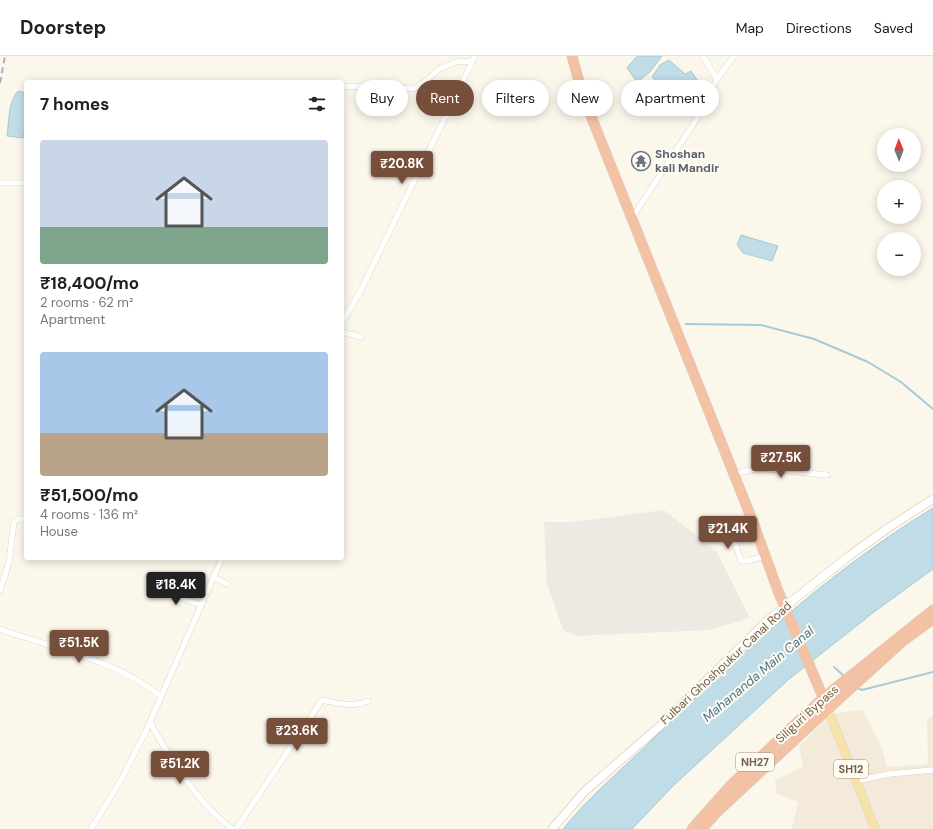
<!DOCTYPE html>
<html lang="en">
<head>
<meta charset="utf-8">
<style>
	body { margin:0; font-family:"DM Sans",sans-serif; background:#f2f2f2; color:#202124; height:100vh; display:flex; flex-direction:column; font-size:15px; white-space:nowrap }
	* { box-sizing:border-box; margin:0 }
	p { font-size:13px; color:#757577 }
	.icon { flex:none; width:22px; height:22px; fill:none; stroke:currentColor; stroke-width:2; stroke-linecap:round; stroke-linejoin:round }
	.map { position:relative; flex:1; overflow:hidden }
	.sheet { position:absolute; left:24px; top:24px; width:320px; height:480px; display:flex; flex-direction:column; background:#fff; border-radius:4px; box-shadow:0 2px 10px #0003 }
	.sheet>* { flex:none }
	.hud { position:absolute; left:356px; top:24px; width:380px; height:36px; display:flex; gap:8px }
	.needle { width:26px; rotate:359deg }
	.controls { position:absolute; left:877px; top:72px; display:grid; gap:8px }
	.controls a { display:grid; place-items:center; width:44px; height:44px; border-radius:50%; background:#fff; box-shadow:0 2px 10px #0003; font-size:20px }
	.price { position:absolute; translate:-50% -34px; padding:0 9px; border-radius:4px; background:#764e3a; color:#fff; font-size:13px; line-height:26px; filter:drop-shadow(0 1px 2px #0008) }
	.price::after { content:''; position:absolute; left:50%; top:24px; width:12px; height:9px; margin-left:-6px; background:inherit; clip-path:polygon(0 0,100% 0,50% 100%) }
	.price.on { background:#222; color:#fff }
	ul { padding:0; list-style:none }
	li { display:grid; align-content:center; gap:8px; height:212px; padding:0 16px }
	li span { display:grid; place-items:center; height:124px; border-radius:4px; color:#555 }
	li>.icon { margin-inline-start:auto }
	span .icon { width:72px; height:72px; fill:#fffc; stroke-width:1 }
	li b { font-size:17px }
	h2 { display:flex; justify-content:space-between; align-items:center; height:48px; padding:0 16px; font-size:17px }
	.chip { padding:0 14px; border-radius:18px; background:#fff; box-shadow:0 2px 10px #0003; font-size:14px; line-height:36px }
	.chip.on { background:#764e3a; color:#fff }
	header { display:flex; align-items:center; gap:24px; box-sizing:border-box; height:56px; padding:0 20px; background:#fff; border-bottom:1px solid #e0e0e0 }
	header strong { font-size:19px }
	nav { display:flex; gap:22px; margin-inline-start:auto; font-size:14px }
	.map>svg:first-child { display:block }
	.residential { fill:#f3eada }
	.industrial { fill:#eeeae3 }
	.water { fill:#c0dce6; stroke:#a6cad7 }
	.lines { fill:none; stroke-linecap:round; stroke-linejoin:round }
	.stream { stroke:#a6cad7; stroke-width:2 }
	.street-casing { stroke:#cec1b0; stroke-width:6 }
	.secondary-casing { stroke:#d1c2ae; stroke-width:9 }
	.primary-casing { stroke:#d9d3cd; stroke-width:9 }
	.highway-casing { stroke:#d9d3cd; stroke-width:11 }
	.street { stroke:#fff; stroke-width:5.5 }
	.secondary { stroke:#fff; stroke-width:8 }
	.primary { stroke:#f7e2a7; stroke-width:8 }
	.highway { stroke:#f3c2a5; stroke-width:10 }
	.rail { stroke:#bca8c7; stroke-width:2; stroke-dasharray:6 4; stroke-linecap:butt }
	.labels { text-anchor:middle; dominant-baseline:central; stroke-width:4; stroke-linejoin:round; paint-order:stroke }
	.shield { fill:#fefbf2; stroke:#a08f7f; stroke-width:1 }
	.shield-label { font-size:11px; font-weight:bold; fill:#77614e }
	.worship-label { font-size:12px; font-weight:bold; fill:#5b616d; stroke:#fefbf2; text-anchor:start }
	.street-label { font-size:12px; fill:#77614e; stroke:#fefbf2 }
	.water-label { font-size:13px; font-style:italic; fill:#487789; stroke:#fefbf2 }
</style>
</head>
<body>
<header>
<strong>Doorstep</strong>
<nav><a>Map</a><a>Directions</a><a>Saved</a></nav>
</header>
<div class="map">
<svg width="933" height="773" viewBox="0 0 933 773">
	<rect width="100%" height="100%" fill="#fcf7eb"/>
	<!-- residential -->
	<path class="residential" d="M 863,654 L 882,692 L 887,711 L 928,708 L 927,662 L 933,660 L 933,773 L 792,773 L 798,746 L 777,738 L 775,724 L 803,711 L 799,691 L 821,667 L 836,657 Z"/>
	<!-- industrial -->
	<path class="industrial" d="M 664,454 L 717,496 L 750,562 L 710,574 L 577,580 L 563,574 L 547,528 L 544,466 L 573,466 Z"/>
	<!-- water -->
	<path class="water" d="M 637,0 L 662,0 L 650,16 L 637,26 L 627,12 Z
		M 669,4 L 685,18 L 691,15 L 704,34 L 690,54 L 652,21 L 660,9 Z
		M 18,35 L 26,37 L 26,69 L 23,82 L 7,80 C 9,67 8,45 18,35 Z
		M 741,179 L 778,190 L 772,205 L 743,197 L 737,189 Z
		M 933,452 L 933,513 L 874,556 L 788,624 L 673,730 L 632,773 L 563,773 C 588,742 620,715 649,687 C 736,601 828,516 933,452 Z"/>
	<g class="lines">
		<!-- stream -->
		<path class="stream" d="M 686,268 L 761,269 L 814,283 L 868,306 L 901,326 L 933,353
			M 834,611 L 845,621
			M 855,631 L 862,634 L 933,616"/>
		<defs>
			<path id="street" d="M 703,0 L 717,23
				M 342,30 L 413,33 L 423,27 L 439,13 L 456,6 L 473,5
				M 0,127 L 26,127
				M 632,162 L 698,61 L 717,23 L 734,0
				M 342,266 L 360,236 L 475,0
				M 342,276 L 361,281
				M 733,418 L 759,412 L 827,419
				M 753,466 L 734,473 L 733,479 L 741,505 L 747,505 L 766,500
				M 213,521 L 227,528
				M 157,534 L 201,549
				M 0,535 L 9,506 L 14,466 L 19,463 L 26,463
				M 0,573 C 53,592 115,604 161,640
				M 150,666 C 170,703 198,747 232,773
				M 855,725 L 889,718 L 933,714
				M 91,773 L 120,726 L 146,675 L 222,502
				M 236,773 L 322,644 C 338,647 352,652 368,645"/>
			<path id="secondary" d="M 552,773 L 584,736 L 661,669 L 768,564 L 849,500 L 888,472 L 933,443"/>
			<path id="primary" d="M 828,653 L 875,773"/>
			<path id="highway" d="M 572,0 L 583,40 L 753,466 L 778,535 L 828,653
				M 692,773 L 731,729 L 823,642 L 933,554
				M 702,773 L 716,757 L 828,653 L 903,585 L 933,563"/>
		</defs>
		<!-- street casing -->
		<use href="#street" class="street-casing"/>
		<!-- secondary casing -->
		<use href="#secondary" class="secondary-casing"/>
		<!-- primary casing -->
		<use href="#primary" class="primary-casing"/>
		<!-- highway casing -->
		<use href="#highway" class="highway-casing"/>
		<!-- street -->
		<use href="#street" class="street"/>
		<!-- secondary -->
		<use href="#secondary" class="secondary"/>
		<!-- primary -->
		<use href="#primary" class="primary"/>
		<!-- highway -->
		<use href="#highway" class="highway"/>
		<!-- rail -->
		<path class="rail" d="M 0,27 L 5,0"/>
	</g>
	<!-- icons -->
	<defs>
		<symbol id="temple-ring" viewBox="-11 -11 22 22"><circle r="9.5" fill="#fefbf2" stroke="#6b7280" stroke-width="1.5"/><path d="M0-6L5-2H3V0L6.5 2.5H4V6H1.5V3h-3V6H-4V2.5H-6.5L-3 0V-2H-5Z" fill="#6b7280"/></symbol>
	</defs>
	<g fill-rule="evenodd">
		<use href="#temple-ring" x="630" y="94" width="22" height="22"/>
	</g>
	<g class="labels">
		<!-- shield labels -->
		<g class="shield">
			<rect x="736" y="697" width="38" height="18" rx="3"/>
			<rect x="834" y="704" width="34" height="18" rx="3"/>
		</g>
		<g class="shield-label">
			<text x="755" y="706">NH27</text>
			<text x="851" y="713">SH12</text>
		</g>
		<!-- worship labels -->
		<g class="worship-label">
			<text x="655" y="98">Shoshan<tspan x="655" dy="14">kali Mandir</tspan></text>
		</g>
		<!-- street labels -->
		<g class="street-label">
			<text transform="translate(726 607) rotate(-43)">Fulbari Ghoshpukur Canal Road</text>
			<text transform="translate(807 658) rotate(-42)">Siliguri Bypass</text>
		</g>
		<!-- water labels -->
		<g class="water-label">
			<text transform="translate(758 618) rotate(-40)">Mahananda Main Canal</text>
		</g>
	</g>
</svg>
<div class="controls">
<a><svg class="needle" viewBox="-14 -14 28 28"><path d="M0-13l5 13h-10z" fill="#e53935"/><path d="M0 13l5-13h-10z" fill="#757577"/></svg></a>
<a>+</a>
<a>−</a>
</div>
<b class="price" style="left:402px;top:129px">₹20.8K</b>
<b class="price" style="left:781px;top:423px">₹27.5K</b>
<b class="price" style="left:728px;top:494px">₹21.4K</b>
<b class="price on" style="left:176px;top:550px">₹18.4K</b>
<b class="price" style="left:79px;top:608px">₹51.5K</b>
<b class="price" style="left:297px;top:696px">₹23.6K</b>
<b class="price" style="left:180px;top:729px">₹51.2K</b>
<div class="hud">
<a class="chip">Buy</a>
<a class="chip on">Rent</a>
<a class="chip">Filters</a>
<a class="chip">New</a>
<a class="chip">Apartment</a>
</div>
<section class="sheet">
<h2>7 homes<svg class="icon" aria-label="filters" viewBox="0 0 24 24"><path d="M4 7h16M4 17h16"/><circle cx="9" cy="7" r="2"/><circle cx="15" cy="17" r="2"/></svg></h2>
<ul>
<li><span style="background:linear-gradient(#c9d6e8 70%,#7fa58c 0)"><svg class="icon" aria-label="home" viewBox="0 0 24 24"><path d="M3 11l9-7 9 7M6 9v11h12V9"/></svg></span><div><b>₹18,400/mo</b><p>2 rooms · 62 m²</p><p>Apartment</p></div></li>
<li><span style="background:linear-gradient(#a9c7e8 65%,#b9a48a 0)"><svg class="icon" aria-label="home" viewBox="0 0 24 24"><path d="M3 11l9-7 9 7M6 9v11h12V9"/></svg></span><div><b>₹51,500/mo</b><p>4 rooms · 136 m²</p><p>House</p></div></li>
</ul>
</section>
</div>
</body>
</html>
